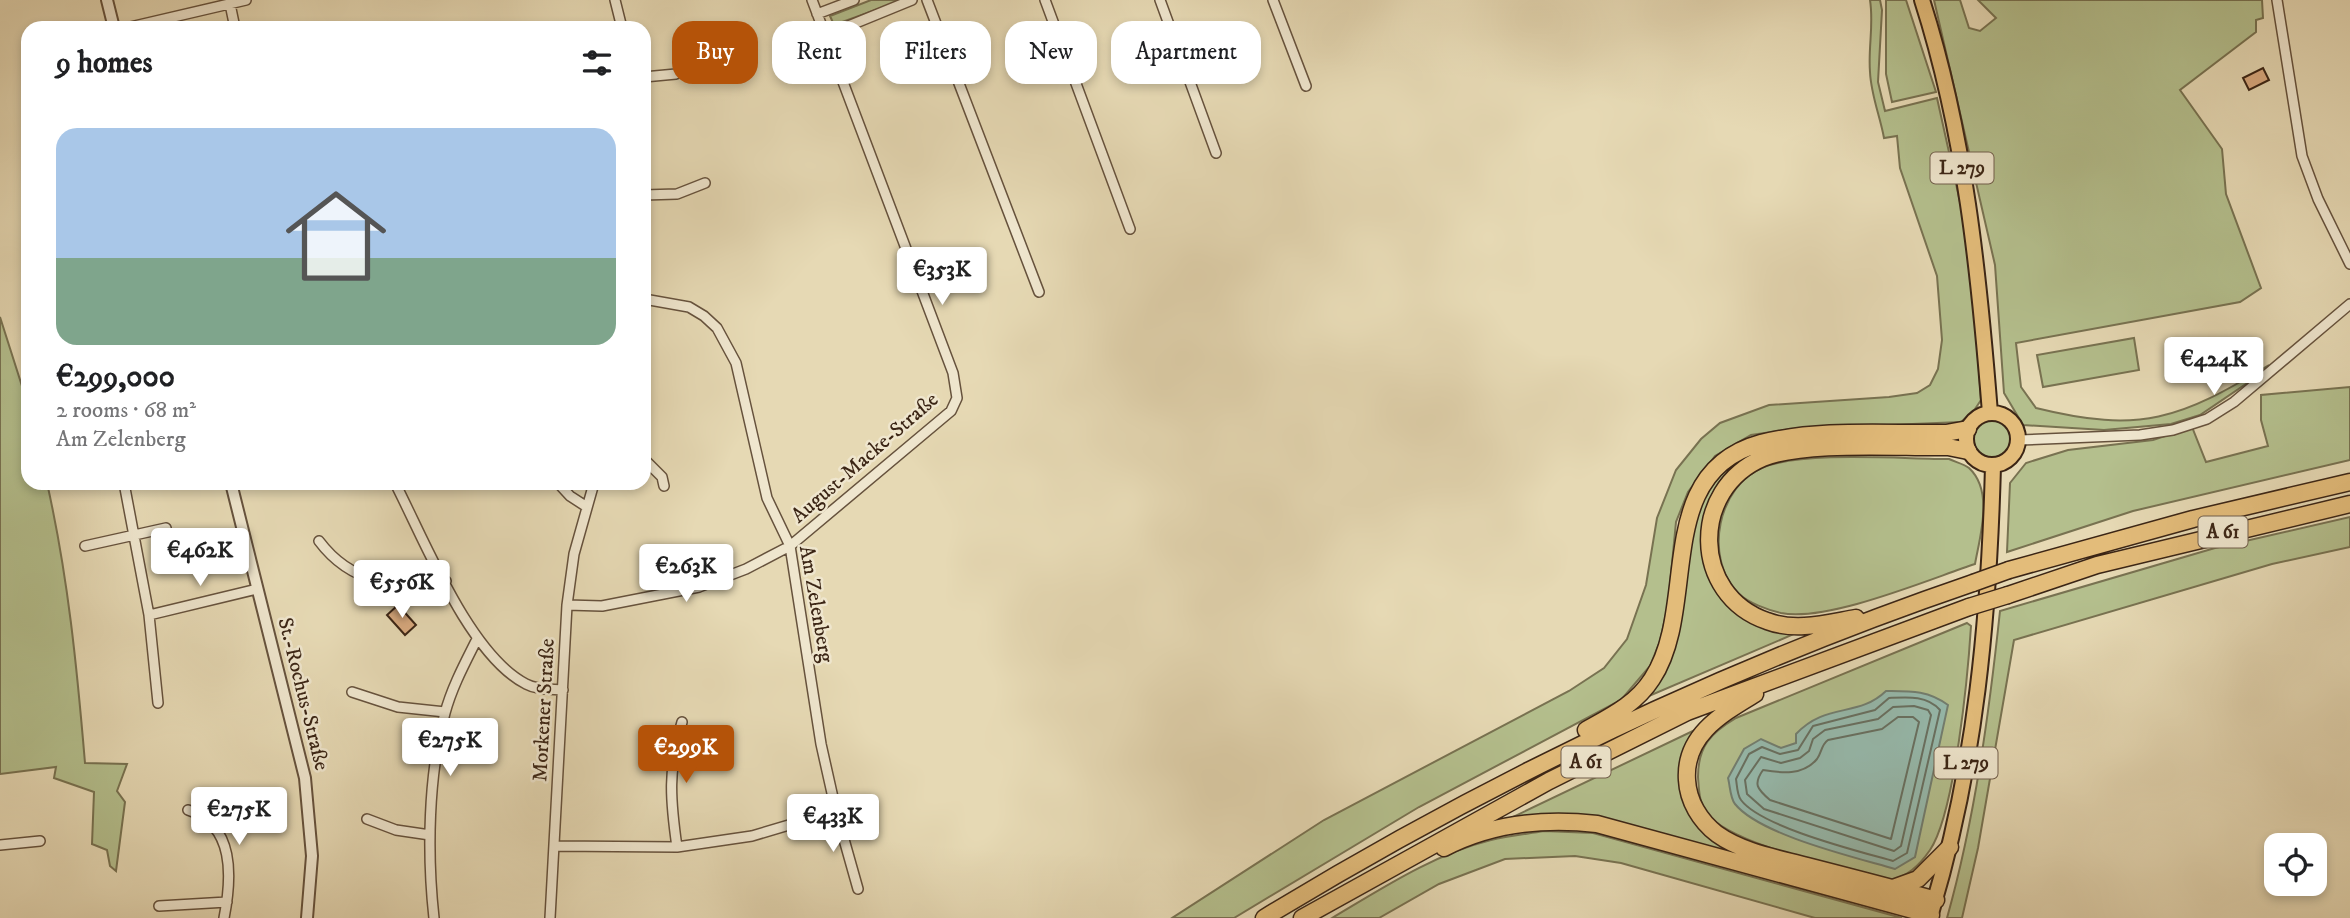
<!DOCTYPE html>
<html lang="en">
<head>
<meta charset="utf-8">
<style>
	body { margin:0; font-family:"IM FELL DW Pica",serif; background:#f2f2f2; color:#202124; height:100vh; display:flex; flex-direction:column; font-size:26px; white-space:nowrap }
	* { box-sizing:border-box; margin:0 }
	p { font-size:23px; color:#757577 }
	.icon { flex:none; width:38px; height:38px; fill:none; stroke:currentColor; stroke-width:2; stroke-linecap:round; stroke-linejoin:round }
	.map { position:relative; flex:1; overflow:hidden }
	.sheet { position:absolute; left:21px; top:21px; width:630px; height:469px; display:flex; flex-direction:column; background:#fff; border-radius:21px; box-shadow:0 4px 10px #0003 }
	.sheet>* { flex:none }
	.hud { position:absolute; left:672px; top:21px; width:665px; height:63px; display:flex; gap:14px }
	.controls { position:absolute; left:2264px; top:833px; display:grid; gap:14px }
	.controls a { display:grid; place-items:center; width:63px; height:63px; border-radius:14px; background:#fff; box-shadow:0 4px 10px #0003; font-size:35px }
	.price { position:absolute; translate:-50% -60px; padding:0 16px; border-radius:7px; background:#fff; color:#222; font-size:23px; line-height:46px; filter:drop-shadow(0 2px 4px #0008) }
	.price::after { content:''; position:absolute; left:50%; top:42px; width:21px; height:16px; margin-left:-10px; background:inherit; clip-path:polygon(0 0,100% 0,50% 100%) }
	.price.selected { background:#b45309; color:#fff }
	ul { padding:0; list-style:none }
	li { display:grid; align-content:center; gap:14px; height:371px; padding:0 35px }
	li span { display:grid; place-items:center; height:217px; border-radius:21px; color:#555 }
	li>.icon { margin-inline-start:auto }
	span .icon { width:126px; height:126px; fill:#fffc; stroke-width:1 }
	li b { font-size:30px }
	h2 { display:flex; justify-content:space-between; align-items:center; height:84px; padding:0 35px; font-size:30px }
	.chip { padding:0 24px; border-radius:21px; background:#fff; box-shadow:0 4px 10px #0003; font-size:24px; line-height:63px }
	.chip.selected { background:#b45309; color:#fff }
	.map>svg:first-child { display:block }
	.green { fill:#b4bf8d; stroke:#787251; stroke-width:2 }
	.water { fill:#96baad; stroke:#727e70; stroke-width:2 }
	.lines { fill:none; stroke-linecap:round; stroke-linejoin:round }
	.shore { stroke:#687061; stroke-width:2 }
	.building { fill:#daab80; stroke:#3b2515; stroke-width:2 }
	.minor-casing { stroke:#66523d; stroke-width:12 }
	.tertiary-casing { stroke:#66523d; stroke-width:14 }
	.primary-casing { stroke:#3b2515; stroke-width:18 }
	.motorway-casing { stroke:#3b2515; stroke-width:19 }
	.minor { stroke:#efe6ce; stroke-width:9 }
	.tertiary { stroke:#efe6ce; stroke-width:10 }
	.primary { stroke:#e3bc7a; stroke-width:14 }
	.motorway { stroke:#e3bc7a; stroke-width:16 }
	.motorway-bridge-casing { stroke:#3b2515; stroke-width:19; stroke-linecap:butt }
	.motorway-bridge { stroke:#e3bc7a; stroke-width:16 }
	.labels { text-anchor:middle; dominant-baseline:central; stroke-width:5; stroke-linejoin:round; paint-order:stroke }
	.shield { fill:#efe6ce; stroke:#715f4c; stroke-width:2 }
	.shield-label { font-size:19px; font-weight:bold; fill:#3b2515 }
	.street-label { font-size:21px; fill:#3b2515; stroke:#efe6ce }
</style>
</head>
<body>
<div class="map">
<svg width="2350" height="918" viewBox="0 0 2350 918">
	<rect width="100%" height="100%" fill="#e6d9b4"/>
	<filter id="stains"><feTurbulence type="fractalNoise" baseFrequency=".00286" numOctaves="4"/><feColorMatrix values="0 0 0 0 .2 0 0 0 0 .09 0 0 0 0 .02 0 0 0 .5 -.17"/></filter>
	<radialGradient id="worn" r=".72"><stop offset=".6" stop-color="#630" stop-opacity="0"/><stop offset="1" stop-color="#630" stop-opacity=".3"/></radialGradient>
	<!-- green -->
	<path class="green" d="M 871,0 L 903,0 L 834,25 L 830,16 Z
		M 1870,0 L 1880,0 L 1882,10 L 1878,82 L 1885,111 L 1937,98 L 1970,247 L 1981,400 L 1973,412 L 1961,422 L 1791,429 L 1751,435 L 1715,456 L 1688,492 L 1676,522 L 1668,605 L 1660,641 L 1650,666 L 1621,700 L 1419,807 L 1234,918 L 1172,918 L 1324,820 L 1569,691 L 1604,668 L 1627,639 L 1646,585 L 1657,518 L 1676,470 L 1701,439 L 1720,423 L 1769,405 L 1889,397 L 1917,393 L 1930,385 L 1938,369 L 1942,340 L 1937,276 L 1900,168 L 1897,136 L 1884,138 C 1880,116 1871,95 1870,72 C 1868,47 1874,25 1870,0 Z
		M 1886,0 L 1906,0 L 1936,92 L 1892,102 L 1886,74 Z
		M 1934,0 L 1960,0 L 1969,28 L 1980,31 L 1996,18 L 1978,0 L 2262,0 L 2263,18 L 2256,20 L 2256,32 L 2180,90 L 2222,149 L 2226,194 L 2261,288 L 2240,302 L 2016,343 L 2021,387 L 2036,408 C 2141,434 2180,419 2269,365 L 2265,371 L 2200,415 L 2171,424 L 2104,430 L 2023,425 L 2004,393 L 1995,265 Z
		M 0,317 L 28,405 L 28,483 L 47,483 C 68,576 77,668 85,763 L 127,764 L 117,791 L 125,802 L 116,871 L 110,866 L 107,850 L 92,844 L 94,792 L 54,778 L 56,767 L 0,774 Z
		M 2134,338 L 2139,370 L 2043,387 L 2037,355 Z
		M 2350,387 L 2350,460 L 2133,511 L 2007,552 L 2010,483 L 2026,463 L 2068,450 L 2153,440 L 2192,427 L 2206,462 L 2268,446 L 2261,420 L 2261,395 Z
		M1970 439a23 23 0 1 1 46 0a23 23 0 1 1-46 0Z
		M 1770,446 C 1751,460 1711,508 1703,530 C 1699,539 1702,552 1704,562 C 1714,607 1751,626 1794,634 L 1649,696 L 1655,684 C 1667,634 1685,515 1716,479 C 1730,462 1750,455 1770,446 Z
		M 1949,459 C 1955,462 1964,464 1969,468 C 1994,491 1980,536 1975,564 C 1927,580 1828,622 1781,613 C 1768,610 1748,603 1738,593 C 1703,557 1718,485 1764,467 C 1805,451 1902,459 1949,459 Z
		M 2350,517 L 2350,547 L 2272,564 L 2014,640 L 1978,848 L 1962,918 L 1947,918 C 1975,818 1989,714 2000,611 L 2215,548 Z
		M 1967,623 L 1971,626 C 1968,674 1955,813 1930,850 C 1919,866 1907,877 1888,881 C 1848,869 1729,845 1707,813 C 1699,803 1699,790 1698,777 C 1698,746 1711,733 1736,718 Z
		M 1697,729 L 1687,807 L 1759,858 L 1515,816 Z
		M 1544,831 L 1593,833 L 1902,918 L 1815,918 L 1621,863 L 1575,856 L 1505,859 L 1439,884 L 1379,918 L 1332,918 C 1381,889 1434,854 1491,840 C 1508,836 1526,834 1544,831 Z"/>
	<!-- water -->
	<path class="water" d="M 1886,691 C 1910,691 1928,690 1948,705 L 1915,857 L 1895,869 C 1854,857 1760,835 1735,804 C 1730,798 1730,785 1728,778 L 1744,749 L 1761,739 L 1781,748 L 1796,743 L 1796,734 C 1826,702 1858,718 1886,691 Z"/>
	<g class="lines">
		<!-- shore -->
		<path class="shore" d="M 1889,698 C 1907,697 1927,695 1940,710 L 1907,853 L 1893,861 C 1858,851 1761,827 1741,800 C 1737,795 1737,785 1736,779 L 1749,754 L 1762,747 L 1780,754 L 1798,750 L 1813,726 L 1875,710 Z
			M 1914,706 L 1928,710 L 1931,715 L 1901,846 L 1894,851 L 1764,809 L 1747,794 L 1745,780 L 1761,757 L 1781,763 L 1800,758 L 1809,751 L 1813,739 L 1825,730 L 1878,719 L 1893,707 Z
			M 1898,717 L 1913,717 L 1919,722 L 1891,839 L 1770,800 C 1757,789 1753,784 1763,770 C 1781,773 1803,776 1817,759 C 1822,752 1821,745 1828,740 L 1882,729 Z"/>
	</g>
	<!-- building -->
	<path class="building" d="M 2263,68 L 2269,80 L 2249,90 L 2243,78 Z
		M 398,605 L 416,625 L 405,635 L 387,615 Z"/>
	<g class="lines">
		<defs>
			<path id="minor" d="M 615,0 L 622,28
				M 927,0 L 1039,292
				M 1045,0 L 1130,229
				M 1160,0 L 1216,153
				M 1273,0 L 1306,86
				M 2277,0 L 2302,156 L 2318,199 L 2350,264
				M 230,4 L 235,28
				M 817,14 L 854,0
				M 126,28 L 246,0
				M 824,36 L 912,0
				M 644,77 L 676,74
				M 644,195 L 677,194 L 705,183
				M 2019,440 L 2140,435 L 2173,430 L 2207,419 L 2234,402 L 2350,304
				M 644,459 L 662,477 L 664,486
				M 124,483 L 149,615 L 158,703
				M 395,483 C 424,539 469,655 526,684 C 537,690 550,689 563,690
				M 558,483 L 570,496 L 587,507
				M 319,541 C 352,585 396,588 446,581
				M 85,546 L 166,528
				M 567,605 L 602,606 L 699,587 L 746,569 L 790,546 L 951,411 L 957,398 L 953,373 L 812,0
				M 149,615 L 257,589
				M 352,692 L 398,707 L 445,712
				M 188,810 C 235,825 232,877 224,918
				M 836,811 L 858,889
				M 367,819 L 396,830 L 430,835
				M 0,845 L 40,841
				M 554,846 L 677,847 L 752,836 L 836,811 L 821,744 L 790,546 L 767,498 L 736,363 L 717,328 L 704,316 L 689,307 L 644,299
				M 677,847 C 670,798 668,771 682,722
				M 159,906 L 227,902
				M 434,918 C 427,854 428,776 445,713 C 452,687 465,663 477,639
				M 550,918 L 567,605 L 574,554 L 594,483"/>
			<path id="tertiary" d="M 107,0 L 114,28
				M 231,483 L 305,778 L 312,856 L 307,918"/>
			<path id="primary" d="M 1922,0 C 1965,134 1979,273 1990,413
				M1966 439a26 26 0 1 1 52 0a26 26 0 1 1-52 0Z
				M 1932,910 C 1976,763 1989,618 1993,466"/>
			<path id="motorway" d="M 2009,570 L 2193,519 L 2350,482
				M 2008,595 L 2097,565 L 2350,504
				M 1856,618 C 1827,623 1796,632 1767,621 C 1691,595 1690,489 1763,458 C 1805,441 1899,448 1948,447 L 1968,451
				M 1755,694 C 1722,714 1684,735 1687,780 C 1688,801 1700,821 1717,834 C 1742,852 1777,858 1807,866 C 1850,877 1893,888 1936,900
				M 1586,730 C 1611,716 1636,704 1652,679 C 1700,607 1651,473 1761,443 C 1820,428 1886,434 1946,433 L 1968,429
				M 1444,848 C 1492,823 1544,818 1597,824 L 1931,915
				M 1893,888 L 1918,879 L 1950,847
				M 1264,918 C 1489,781 1724,668 1973,583
				M 1302,918 L 1549,781 L 1687,712 L 1969,607"/>
		</defs>
		<!-- minor casing -->
		<use href="#minor" class="minor-casing"/>
		<!-- tertiary casing -->
		<use href="#tertiary" class="tertiary-casing"/>
		<!-- primary casing -->
		<use href="#primary" class="primary-casing"/>
		<!-- motorway casing -->
		<use href="#motorway" class="motorway-casing"/>
		<!-- minor -->
		<use href="#minor" class="minor"/>
		<!-- tertiary -->
		<use href="#tertiary" class="tertiary"/>
		<!-- primary -->
		<use href="#primary" class="primary"/>
		<!-- motorway -->
		<use href="#motorway" class="motorway"/>
		<defs>
			<path id="motorway-bridge" d="M 1973,583 L 2009,570
				M 1969,607 L 2008,595"/>
		</defs>
		<!-- motorway-bridge casing -->
		<use href="#motorway-bridge" class="motorway-bridge-casing"/>
		<!-- motorway-bridge -->
		<use href="#motorway-bridge" class="motorway-bridge"/>
	</g>
	<g class="labels">
		<!-- shield labels -->
		<g class="shield">
			<rect x="1930.5" y="152.5" width="63" height="31" rx="5"/>
			<rect x="2198.5" y="516.5" width="49" height="31" rx="5"/>
			<rect x="1561.5" y="746.5" width="49" height="31" rx="5"/>
			<rect x="1934.5" y="747.5" width="63" height="31" rx="5"/>
		</g>
		<g class="shield-label">
			<text x="1962" y="168">L 279</text>
			<text x="2223" y="532">A 61</text>
			<text x="1586" y="762">A 61</text>
			<text x="1966" y="763">L 279</text>
		</g>
		<!-- street labels -->
		<g class="street-label">
			<text transform="translate(865 458) rotate(-41)">August-Macke-Straße</text>
			<text transform="translate(816 604) rotate(80)">Am Zelenberg</text>
			<text transform="translate(303 694) rotate(76)">St.-Rochus-Straße</text>
			<text transform="translate(544 710) rotate(-87)">Morkener Straße</text>
		</g>
	</g>
	<rect width="100%" height="100%" filter="url(#stains)"/>
	<rect width="100%" height="100%" fill="url(#worn)"/>
</svg>
<div class="controls">
<a><svg class="icon" aria-label="locate" viewBox="0 0 24 24"><circle cx="12" cy="12" r="6"/><path d="M12 2v4M12 18v4M2 12h4M18 12h4"/></svg></a>
</div>
<b class="price" style="left:942px;top:307px">€353K</b>
<b class="price" style="left:2214px;top:397px">€424K</b>
<b class="price" style="left:200px;top:588px">€462K</b>
<b class="price" style="left:686px;top:604px">€263K</b>
<b class="price" style="left:402px;top:620px">€556K</b>
<b class="price" style="left:450px;top:778px">€275K</b>
<b class="price selected" style="left:686px;top:785px">€299K</b>
<b class="price" style="left:239px;top:847px">€275K</b>
<b class="price" style="left:833px;top:854px">€433K</b>
<div class="hud">
<a class="chip selected">Buy</a>
<a class="chip">Rent</a>
<a class="chip">Filters</a>
<a class="chip">New</a>
<a class="chip">Apartment</a>
</div>
<section class="sheet">
<h2>9 homes<svg class="icon" aria-label="filters" viewBox="0 0 24 24"><path d="M4 7h16M4 17h16"/><circle cx="9" cy="7" r="2"/><circle cx="15" cy="17" r="2"/></svg></h2>
<ul>
<li><span style="background:linear-gradient(#a9c7e8 60%,#7fa58c 0)"><svg class="icon" aria-label="home" viewBox="0 0 24 24"><path d="M3 11l9-7 9 7M6 9v11h12V9"/></svg></span><div><b>€299,000</b><p>2 rooms · 68 m²</p><p>Am Zelenberg</p></div></li>
</ul>
</section>
</div>
</body>
</html>
